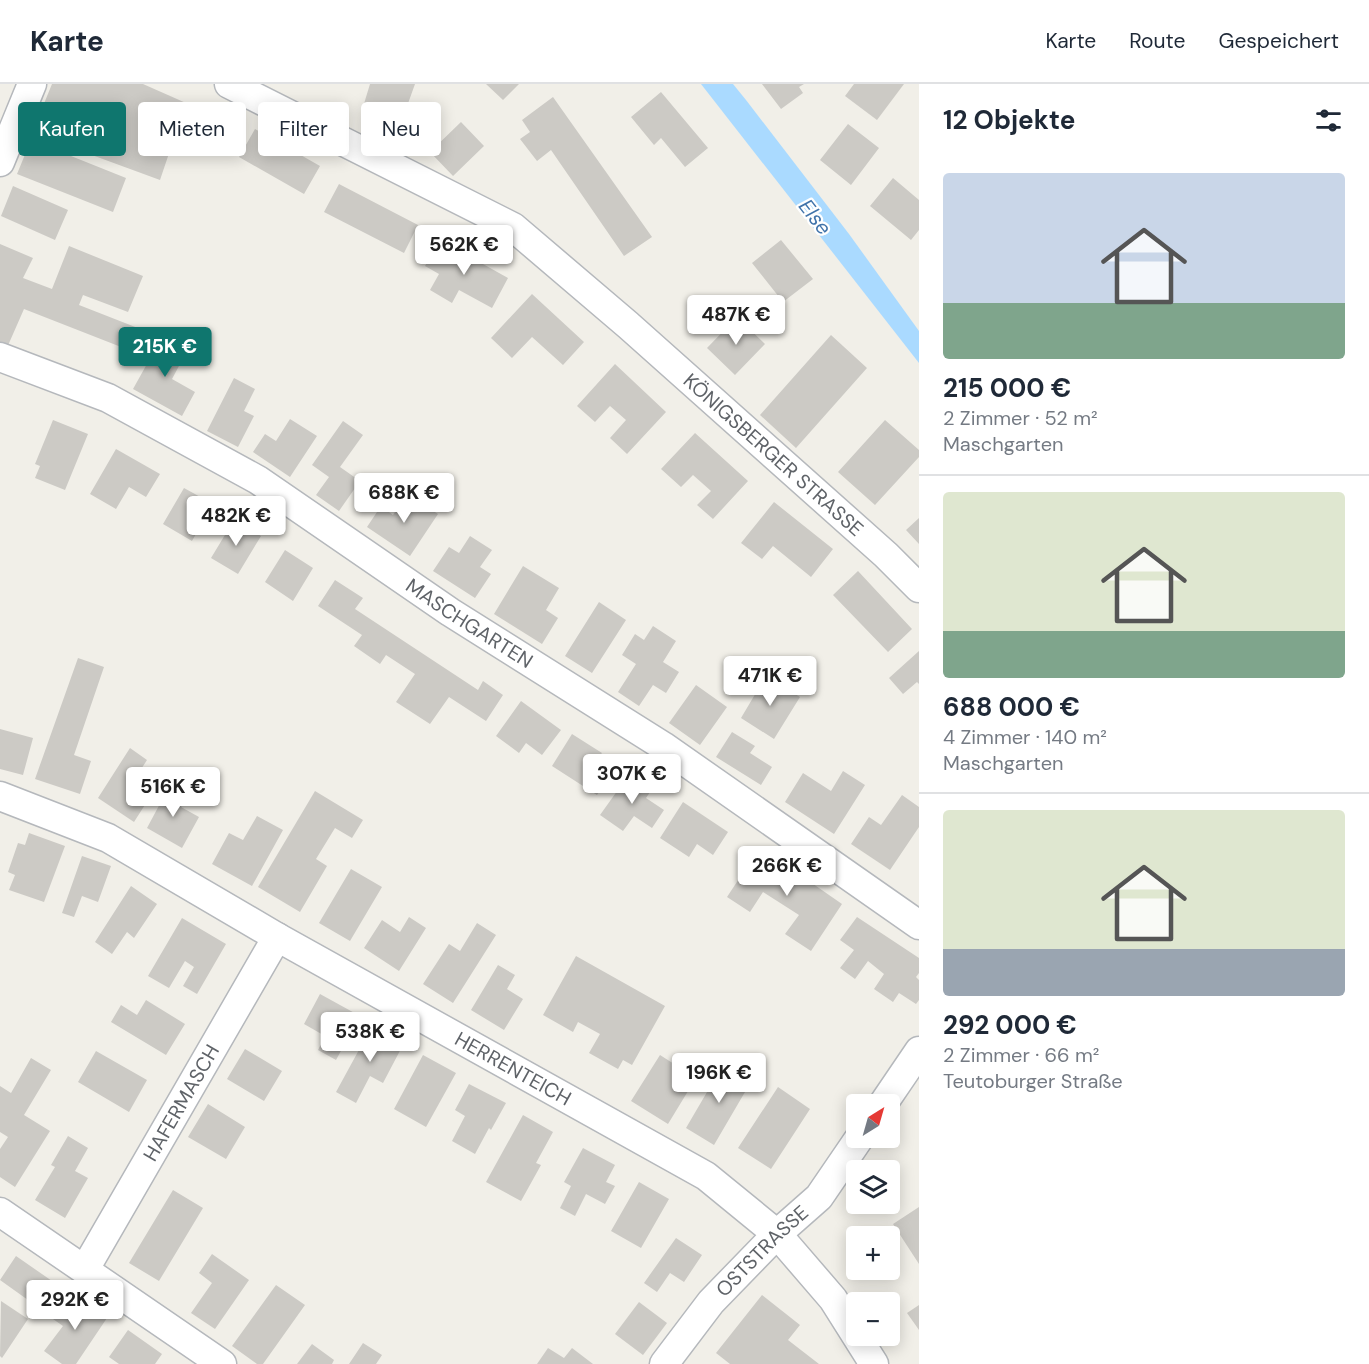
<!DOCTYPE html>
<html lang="de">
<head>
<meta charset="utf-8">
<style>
	body { margin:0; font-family:"DM Sans",sans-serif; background:#f2f2f3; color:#1f2937; height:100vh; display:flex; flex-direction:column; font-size:22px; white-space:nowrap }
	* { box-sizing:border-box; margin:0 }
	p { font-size:20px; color:#747a83 }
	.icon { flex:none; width:33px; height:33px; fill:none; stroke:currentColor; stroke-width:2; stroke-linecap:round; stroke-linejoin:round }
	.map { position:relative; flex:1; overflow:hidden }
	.sheet { display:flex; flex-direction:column; background:#fff; width:450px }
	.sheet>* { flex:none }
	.guide { position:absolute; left:18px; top:18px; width:570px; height:54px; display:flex; gap:12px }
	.needle { width:39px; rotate:37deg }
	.controls { position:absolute; left:846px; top:1010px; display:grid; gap:12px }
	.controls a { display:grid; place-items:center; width:54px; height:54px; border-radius:6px; background:#fff; box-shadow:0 3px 15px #0003; font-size:30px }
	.price { position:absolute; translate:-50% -51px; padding:0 14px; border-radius:6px; background:#fff; color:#222; font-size:20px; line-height:39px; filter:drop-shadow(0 2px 3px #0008) }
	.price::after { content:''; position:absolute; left:50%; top:36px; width:18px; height:14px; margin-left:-9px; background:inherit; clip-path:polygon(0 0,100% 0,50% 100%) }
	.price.current { background:#0f766e; color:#fff }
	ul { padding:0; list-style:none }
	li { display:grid; align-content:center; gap:12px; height:318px; padding:0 24px }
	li+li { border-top:2px solid #e0e1e3 }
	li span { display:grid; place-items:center; height:186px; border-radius:6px; color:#555 }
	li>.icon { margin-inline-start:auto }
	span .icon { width:108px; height:108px; fill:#fffc; stroke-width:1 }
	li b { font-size:26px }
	h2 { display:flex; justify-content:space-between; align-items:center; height:72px; padding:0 24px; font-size:26px }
	.tag { padding:0 21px; border-radius:6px; background:#fff; box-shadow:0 3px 15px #0003; font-size:21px; line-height:54px }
	.tag.current { background:#0f766e; color:#fff }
	header { display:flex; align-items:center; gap:36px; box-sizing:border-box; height:84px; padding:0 30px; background:#fff; border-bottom:2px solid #e0e1e3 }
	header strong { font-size:28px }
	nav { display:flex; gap:33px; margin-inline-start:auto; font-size:21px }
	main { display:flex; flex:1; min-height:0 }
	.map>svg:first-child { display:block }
	.water { fill:#aadaff }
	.building { fill:#cccac5 }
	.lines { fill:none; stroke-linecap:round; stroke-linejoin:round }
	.minor-casing { stroke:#b5b8bc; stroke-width:31 }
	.minor { stroke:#fff; stroke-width:28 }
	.labels { text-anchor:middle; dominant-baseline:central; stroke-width:4.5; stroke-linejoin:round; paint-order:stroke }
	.street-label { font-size:20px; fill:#5f6368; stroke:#fff }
	.water-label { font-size:21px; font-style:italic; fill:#4174aa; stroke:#fff }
</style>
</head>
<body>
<header>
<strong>Karte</strong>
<nav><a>Karte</a><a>Route</a><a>Gespeichert</a></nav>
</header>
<main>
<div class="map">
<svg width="919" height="1280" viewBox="0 0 919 1280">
	<rect width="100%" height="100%" fill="#f1efe8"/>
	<!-- water -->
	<path class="water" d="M 701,0 L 733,0 L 746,16 L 849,150 L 919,247 L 919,279 Z"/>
	<!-- building -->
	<path class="building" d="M 52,0 L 143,0 L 186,19 L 160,96 L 32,49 Z
		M 370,0 L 415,0 L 401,39 L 363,23 Z
		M 486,0 L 519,0 L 503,16 Z
		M 762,0 L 804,0 L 799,3 L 803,9 L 781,25 Z
		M 854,0 L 904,0 L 877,36 L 845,12 Z
		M 661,8 L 708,64 L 685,83 L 661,54 L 654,61 L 631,33 Z
		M 553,13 L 652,153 L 624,172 L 551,66 L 537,77 L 520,55 L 530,48 L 522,36 Z
		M 461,38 L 484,62 L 453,92 L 430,68 Z
		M 848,40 L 879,64 L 851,101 L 820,76 Z
		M 255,45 L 320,82 L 304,110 L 239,73 Z
		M 31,56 L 126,94 L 113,128 L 17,90 Z
		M 893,94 L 919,116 L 919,146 L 911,156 L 870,122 Z
		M 339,100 L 418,141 L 404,169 L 324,128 Z
		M 13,102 L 68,126 L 55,156 L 1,132 Z
		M 440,156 L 508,194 L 492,224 L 459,206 L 452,219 L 430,206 L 439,190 L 425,182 Z
		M 781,156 L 813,195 L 783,218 L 752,179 Z
		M 0,160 L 33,174 L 23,194 L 52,205 L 69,162 L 143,192 L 128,228 L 83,211 L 79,221 L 148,248 L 139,270 L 24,225 L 6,266 L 0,264 Z
		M 532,210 L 584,258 L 563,281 L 532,253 L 512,274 L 491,254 Z
		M 737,233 L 765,260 L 735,291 L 707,264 Z
		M 831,251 L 867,284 L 796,364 L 760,331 Z
		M 162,253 L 187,267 L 172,295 L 195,308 L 182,332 L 133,305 Z
		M 615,280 L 666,328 L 627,370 L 610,354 L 626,336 L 610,322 L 595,338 L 577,322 Z
		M 234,294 L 255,305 L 244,327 L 254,332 L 238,363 L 207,347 Z
		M 290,335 L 317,352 L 290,393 L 253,368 L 265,350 L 276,357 Z
		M 53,336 L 88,350 L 65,406 L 35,394 L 40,382 L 35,380 Z
		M 885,336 L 919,366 L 919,373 L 875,421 L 838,388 Z
		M 343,337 L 363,351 L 340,383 L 360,397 L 339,427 L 316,411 L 329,393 L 312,381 Z
		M 695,349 L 748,397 L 713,435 L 697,421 L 711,407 L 693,391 L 681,403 L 661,385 Z
		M 116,365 L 160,390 L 146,413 L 129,403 L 116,425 L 90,410 Z
		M 184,404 L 213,420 L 192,457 L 163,440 Z
		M 407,410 L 438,430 L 410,472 L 367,443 L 381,422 L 393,431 Z
		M 774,418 L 833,465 L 811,493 L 773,462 L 762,475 L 741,459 Z
		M 919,434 L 919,460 L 906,446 Z
		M 234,436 L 261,452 L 238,490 L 211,474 Z
		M 470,452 L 492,466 L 480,483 L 491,490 L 475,514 L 433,487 L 449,463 L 459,469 Z
		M 285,466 L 313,484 L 293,517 L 265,498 Z
		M 523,482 L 559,504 L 546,526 L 558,534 L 542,560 L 494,530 Z
		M 858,487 L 912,545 L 888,568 L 833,511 Z
		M 335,496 L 363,514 L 355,525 L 478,606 L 483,597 L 503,611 L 486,637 L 449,613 L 430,640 L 396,618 L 415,590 L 386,571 L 380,580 L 354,562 L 362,551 L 318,522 Z
		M 599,518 L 626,536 L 592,589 L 565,572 Z
		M 653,542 L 676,557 L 663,578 L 679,588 L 666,609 L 653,601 L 639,622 L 618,608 L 636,580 L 622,571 L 635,550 L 644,556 Z
		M 919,567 L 919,600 L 917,598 L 903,610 L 889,594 Z
		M 78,574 L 104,583 L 74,671 L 91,677 L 80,710 L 35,695 Z
		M 766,592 L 800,613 L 774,655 L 741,634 Z
		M 696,601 L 727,623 L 700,661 L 669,639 Z
		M 521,617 L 561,646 L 542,671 L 526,659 L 519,669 L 496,652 Z
		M 0,645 L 33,654 L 23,691 L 0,685 Z
		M 732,648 L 755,662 L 750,669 L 772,683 L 761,701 L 716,673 Z
		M 572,650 L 602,669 L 595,678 L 611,689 L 597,711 L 552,682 Z
		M 130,664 L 147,676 L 138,690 L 157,702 L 134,738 L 98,714 Z
		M 843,687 L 865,701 L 834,750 L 785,718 L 803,689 L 831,707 Z
		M 630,689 L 652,705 L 646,714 L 664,726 L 652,744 L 634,732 L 623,747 L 600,731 Z
		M 170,701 L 188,710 L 181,723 L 199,733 L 182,764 L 147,744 Z
		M 315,707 L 363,736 L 352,754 L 335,744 L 316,775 L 327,782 L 300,828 L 258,803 Z
		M 902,711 L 919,723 L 919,743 L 890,786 L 851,760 L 869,733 L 881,741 Z
		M 683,718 L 728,748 L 713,771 L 697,760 L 689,773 L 660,754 Z
		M 257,732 L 283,746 L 252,802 L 212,780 L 229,749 L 243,756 Z
		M 29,749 L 65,762 L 44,818 L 9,806 L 15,791 L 8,788 L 18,759 L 25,761 Z
		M 760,763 L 842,820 L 811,867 L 785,850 L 799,831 L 763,808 L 750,828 L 727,813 Z
		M 82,772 L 111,782 L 98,818 L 82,812 L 74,833 L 62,829 Z
		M 351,785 L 382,803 L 350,857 L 319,839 Z
		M 131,802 L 157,820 L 134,854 L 127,848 L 112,870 L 95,858 Z
		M 409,833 L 426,844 L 399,887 L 364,864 L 382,836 L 400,848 Z
		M 857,833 L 919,874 L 919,889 L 916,893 L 919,896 L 919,916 L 916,920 L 899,909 L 893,918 L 874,905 L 884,890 L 868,877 L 855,895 L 840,884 L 854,866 L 840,856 Z
		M 182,834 L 226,860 L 197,910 L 183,902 L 194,883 L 185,877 L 169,904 L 148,892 Z
		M 477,839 L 496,851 L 453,919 L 423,900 L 449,860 L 460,867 Z
		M 576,872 L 665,922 L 632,981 L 623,976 L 618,985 L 589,969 L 600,950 L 578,938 L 573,948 L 543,931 Z
		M 498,881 L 515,891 L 507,905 L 523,915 L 504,946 L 471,926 Z
		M 320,910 L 360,932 L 336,976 L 318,966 L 325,952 L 304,940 Z
		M 146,916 L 185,940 L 166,971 L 111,938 L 121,921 L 137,931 Z
		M 372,942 L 404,959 L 383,999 L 370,992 L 356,1019 L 336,1008 Z
		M 245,965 L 282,987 L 264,1017 L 227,995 Z
		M 96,967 L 147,996 L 129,1028 L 78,998 Z
		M 423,971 L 456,989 L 426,1043 L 394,1025 Z
		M 660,971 L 696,994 L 668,1040 L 631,1017 Z
		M 31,974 L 51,986 L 24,1031 L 50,1047 L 15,1103 L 0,1093 L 0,1065 L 8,1053 L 0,1048 L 0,1002 L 11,1009 Z
		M 724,979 L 752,996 L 714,1061 L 686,1044 Z
		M 469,1000 L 506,1019 L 491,1046 L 489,1044 L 475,1070 L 452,1057 L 465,1032 L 455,1026 Z
		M 778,1003 L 810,1025 L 771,1085 L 738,1064 Z
		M 208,1020 L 245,1043 L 226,1075 L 188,1053 Z
		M 523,1031 L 553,1048 L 536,1079 L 541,1081 L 521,1117 L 486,1098 Z
		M 68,1052 L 88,1064 L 75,1087 L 88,1094 L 65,1134 L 35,1116 L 55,1083 L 51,1081 Z
		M 583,1064 L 615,1081 L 606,1098 L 615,1102 L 605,1120 L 586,1110 L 575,1132 L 560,1124 L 571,1102 L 564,1098 Z
		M 639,1098 L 669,1115 L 641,1164 L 611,1147 Z
		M 173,1106 L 203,1124 L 159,1197 L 129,1179 Z
		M 919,1123 L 919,1180 L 893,1140 Z
		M 676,1154 L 702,1171 L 684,1198 L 670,1189 L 657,1208 L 644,1199 Z
		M 212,1170 L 249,1196 L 215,1245 L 191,1229 L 212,1199 L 199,1189 Z
		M 16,1172 L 52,1197 L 35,1221 L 0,1196 Z
		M 276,1201 L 305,1221 L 263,1280 L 257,1280 L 232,1262 Z
		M 71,1209 L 107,1234 L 76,1280 L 62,1280 L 44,1267 L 63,1242 L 53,1235 Z
		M 762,1211 L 800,1241 L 788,1256 L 819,1280 L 730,1280 L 716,1269 Z
		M 1,1217 L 28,1235 L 2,1274 L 0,1272 Z
		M 639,1218 L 667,1239 L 643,1271 L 615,1250 Z
		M 919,1221 L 919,1246 L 907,1229 Z
		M 128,1246 L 162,1270 L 155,1280 L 119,1280 L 109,1273 Z
		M 363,1259 L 382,1271 L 376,1280 L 349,1280 Z
		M 312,1260 L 334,1276 L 332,1280 L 297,1280 Z
		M 548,1264 L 564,1274 L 572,1264 L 593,1280 L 537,1280 Z"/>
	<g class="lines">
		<defs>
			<g id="minor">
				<path id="s1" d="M 229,0 L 513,143 L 628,241 L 886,471 L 919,504"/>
				<path d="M 0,78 L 32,0"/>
				<path id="s2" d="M 0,273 L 108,314 L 258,396 L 450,528 L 663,662 L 919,841"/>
				<path id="s3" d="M 0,712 L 108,754 L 277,853 L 706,1092 L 777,1150 L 833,1215 L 874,1280"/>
				<path d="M 883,1020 L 919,967"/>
				<path d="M 0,1128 L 222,1280"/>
				<path id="s4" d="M 85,1185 L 277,853"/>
				<path id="s5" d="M 664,1280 L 711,1218 L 777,1150 L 819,1113 L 860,1053"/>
			</g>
		</defs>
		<!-- minor casing -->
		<use href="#minor" class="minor-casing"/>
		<!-- minor -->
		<use href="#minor" class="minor"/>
	</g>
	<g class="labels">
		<!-- street labels -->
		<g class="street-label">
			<text stroke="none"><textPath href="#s1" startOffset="664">KÖNIGSBERGER STRASSE</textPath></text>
			<text stroke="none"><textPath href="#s2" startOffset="542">MASCHGARTEN</textPath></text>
			<text stroke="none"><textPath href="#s3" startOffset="582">HERRENTEICH</textPath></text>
			<text stroke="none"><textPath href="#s4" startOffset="192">HAFERMASCH</textPath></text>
			<text stroke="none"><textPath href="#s5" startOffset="150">OSTSTRASSE</textPath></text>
		</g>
		<!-- water labels -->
		<g class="water-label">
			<text transform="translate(815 133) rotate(52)">Else</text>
		</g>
	</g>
</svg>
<div class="controls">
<a><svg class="needle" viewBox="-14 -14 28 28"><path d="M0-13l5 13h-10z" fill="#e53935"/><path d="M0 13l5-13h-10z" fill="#747a83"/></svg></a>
<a><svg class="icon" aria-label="layers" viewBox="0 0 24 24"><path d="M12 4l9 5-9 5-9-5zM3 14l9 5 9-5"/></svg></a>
<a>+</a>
<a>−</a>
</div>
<b class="price" style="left:464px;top:192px">562K €</b>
<b class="price" style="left:736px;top:262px">487K €</b>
<b class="price current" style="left:165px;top:294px">215K €</b>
<b class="price" style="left:404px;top:440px">688K €</b>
<b class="price" style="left:236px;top:463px">482K €</b>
<b class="price" style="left:770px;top:623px">471K €</b>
<b class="price" style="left:632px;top:721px">307K €</b>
<b class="price" style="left:173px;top:734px">516K €</b>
<b class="price" style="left:787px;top:813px">266K €</b>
<b class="price" style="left:370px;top:979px">538K €</b>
<b class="price" style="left:719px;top:1020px">196K €</b>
<b class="price" style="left:75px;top:1247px">292K €</b>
<div class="guide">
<a class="tag current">Kaufen</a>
<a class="tag">Mieten</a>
<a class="tag">Filter</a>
<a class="tag">Neu</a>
</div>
</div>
<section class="sheet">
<h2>12 Objekte<svg class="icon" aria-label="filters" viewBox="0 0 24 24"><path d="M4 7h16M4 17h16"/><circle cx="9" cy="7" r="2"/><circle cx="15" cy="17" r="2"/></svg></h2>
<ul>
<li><span style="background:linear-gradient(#c9d6e8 70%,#7fa58c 0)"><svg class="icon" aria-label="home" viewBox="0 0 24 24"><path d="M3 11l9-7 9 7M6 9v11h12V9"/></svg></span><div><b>215 000 €</b><p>2 Zimmer · 52 m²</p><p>Maschgarten</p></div></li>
<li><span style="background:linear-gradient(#dfe7d0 75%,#7fa58c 0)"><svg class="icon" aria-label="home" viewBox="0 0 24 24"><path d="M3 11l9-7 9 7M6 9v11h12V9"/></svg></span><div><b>688 000 €</b><p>4 Zimmer · 140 m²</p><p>Maschgarten</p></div></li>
<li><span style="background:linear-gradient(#dfe7d0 75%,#9aa5b1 0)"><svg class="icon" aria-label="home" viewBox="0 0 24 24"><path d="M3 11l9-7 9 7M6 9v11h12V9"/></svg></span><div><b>292 000 €</b><p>2 Zimmer · 66 m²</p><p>Teutoburger Straße</p></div></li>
</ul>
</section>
</main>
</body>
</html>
